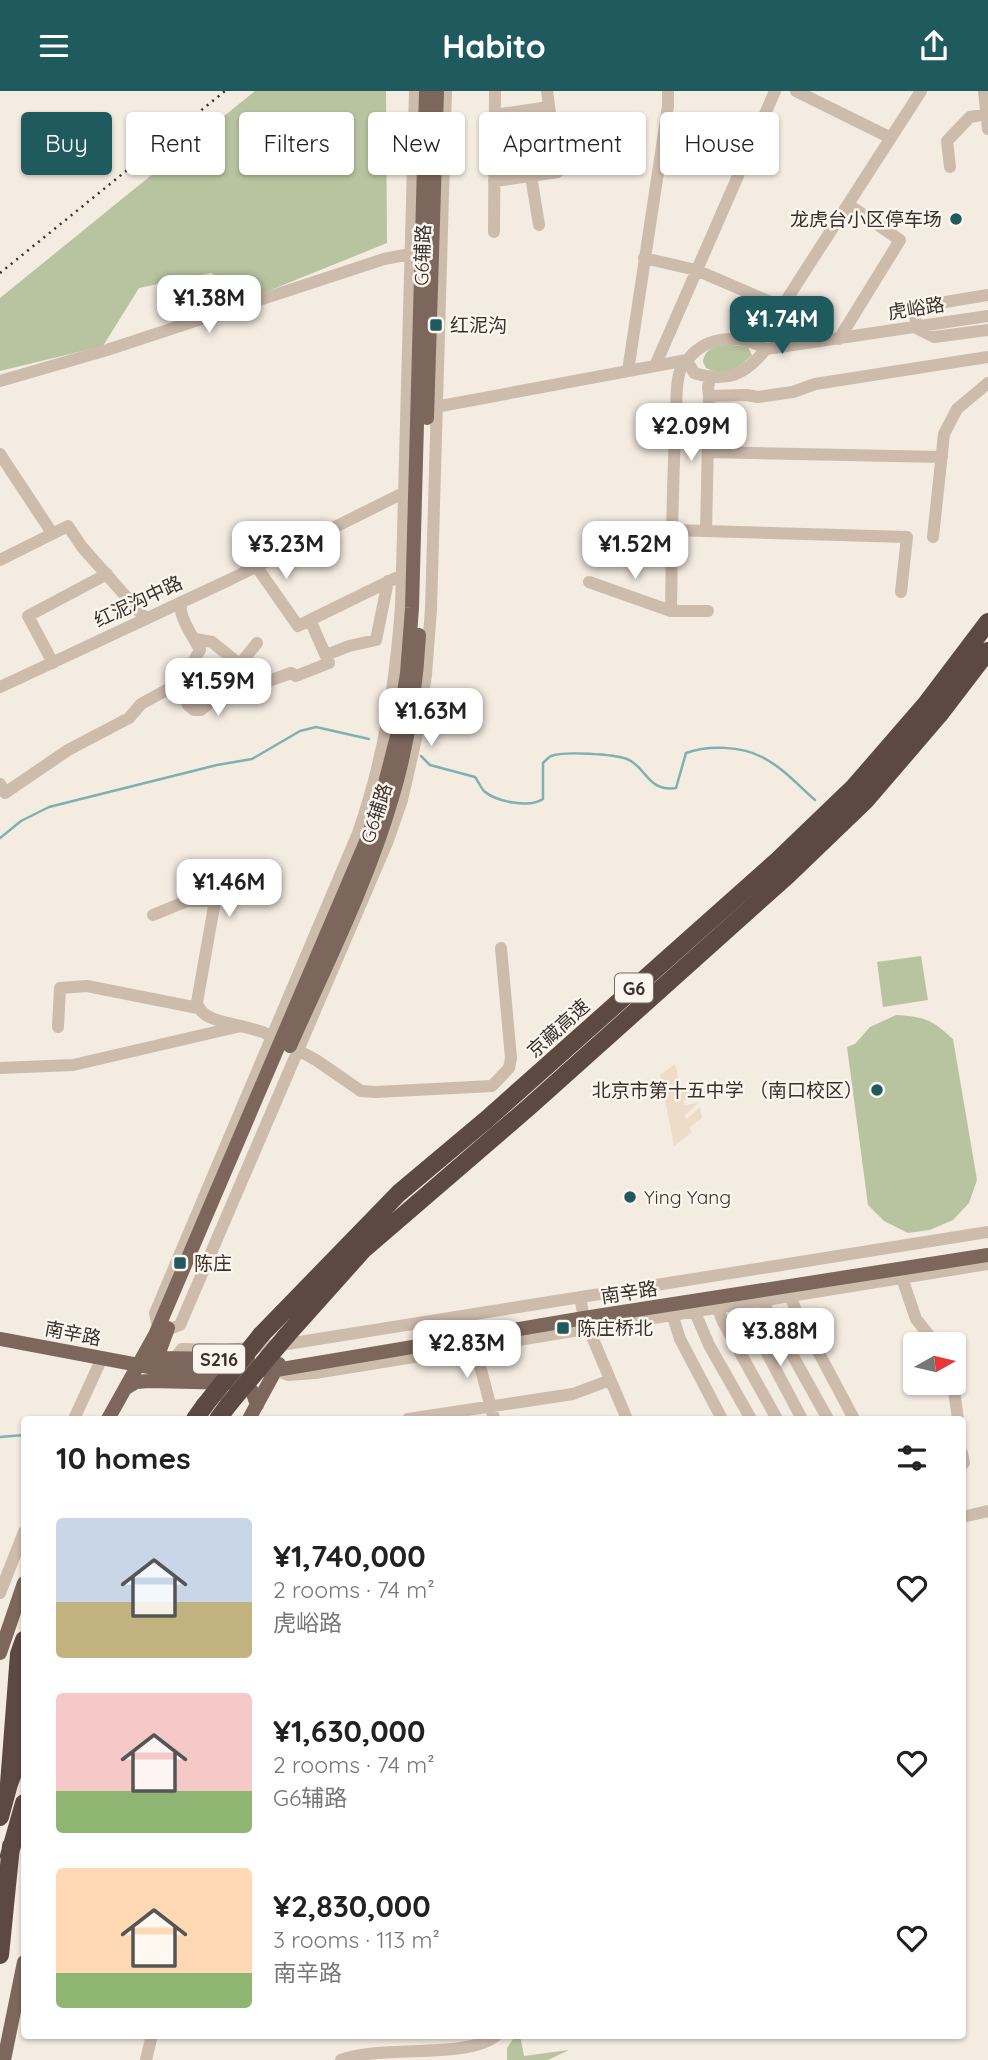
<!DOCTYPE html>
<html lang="en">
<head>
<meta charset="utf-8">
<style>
	body { margin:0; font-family:Quicksand,"Noto Sans SC",sans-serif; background:#f6f6f6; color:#222; height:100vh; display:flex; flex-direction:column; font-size:26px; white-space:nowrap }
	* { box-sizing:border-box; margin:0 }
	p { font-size:23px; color:#767676 }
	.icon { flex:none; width:38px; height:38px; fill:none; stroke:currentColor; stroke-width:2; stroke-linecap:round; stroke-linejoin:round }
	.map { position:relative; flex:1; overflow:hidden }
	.sheet { position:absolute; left:21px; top:1325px; width:945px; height:623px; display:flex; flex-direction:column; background:#fff; border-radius:7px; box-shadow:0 2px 5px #0004 }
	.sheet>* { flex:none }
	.top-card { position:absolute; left:21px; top:21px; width:947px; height:63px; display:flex; gap:14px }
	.needle { width:46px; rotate:82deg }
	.buttons { position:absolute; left:903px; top:1241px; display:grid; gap:14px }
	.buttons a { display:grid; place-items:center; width:63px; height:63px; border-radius:7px; background:#fff; box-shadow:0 2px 5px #0004; font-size:35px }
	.price { position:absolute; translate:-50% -60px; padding:0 16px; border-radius:14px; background:#fff; color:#222; font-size:23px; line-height:46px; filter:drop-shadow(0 2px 4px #0008) }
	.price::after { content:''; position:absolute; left:50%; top:42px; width:21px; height:16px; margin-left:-10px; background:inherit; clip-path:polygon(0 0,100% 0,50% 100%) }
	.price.active { background:#1f5a5e; color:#fff }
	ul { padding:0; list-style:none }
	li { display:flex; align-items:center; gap:21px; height:175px; padding:0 35px }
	li span { display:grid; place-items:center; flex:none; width:196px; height:140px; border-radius:7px; color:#555 }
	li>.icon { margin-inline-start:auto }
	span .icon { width:84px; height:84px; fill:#fffc; stroke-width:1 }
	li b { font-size:30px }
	h2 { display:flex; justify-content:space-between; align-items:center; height:84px; padding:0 35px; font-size:30px }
	.tag { padding:0 24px; border-radius:7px; background:#fff; box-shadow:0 2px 5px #0004; font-size:24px; line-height:63px }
	.tag.active { background:#1f5a5e; color:#fff }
	header { display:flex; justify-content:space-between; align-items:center; height:91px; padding:0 35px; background:#1f5a5e; color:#fff; font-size:32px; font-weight:700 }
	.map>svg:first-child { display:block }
	.green { fill:#b8c4a0 }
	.plaza { fill:#ecdcc8 }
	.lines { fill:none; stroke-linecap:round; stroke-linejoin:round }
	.stream { stroke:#7fb0b2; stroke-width:2.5 }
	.minor { stroke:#cdbbac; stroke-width:12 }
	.major { stroke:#7d675c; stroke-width:14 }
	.highway { stroke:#5c4a42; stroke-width:18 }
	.rail { stroke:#3b302b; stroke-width:2.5; stroke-dasharray:2 5; stroke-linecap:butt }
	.highway-bridge { stroke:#5c4a42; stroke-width:18 }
	.poi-dot { fill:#1f5a5e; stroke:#fbf5ee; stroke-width:2.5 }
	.labels { text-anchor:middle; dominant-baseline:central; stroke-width:5; stroke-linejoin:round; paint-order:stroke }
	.shield { fill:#fbf5ee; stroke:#756b66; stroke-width:2 }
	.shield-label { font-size:18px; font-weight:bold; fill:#3b302b }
	.poi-label { font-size:19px; fill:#3b302b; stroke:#fbf5ee; text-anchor:start }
	.street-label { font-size:19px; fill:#3b302b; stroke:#fbf5ee }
</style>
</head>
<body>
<header><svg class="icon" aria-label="menu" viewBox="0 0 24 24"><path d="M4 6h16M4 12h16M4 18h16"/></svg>Habito<svg class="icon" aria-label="share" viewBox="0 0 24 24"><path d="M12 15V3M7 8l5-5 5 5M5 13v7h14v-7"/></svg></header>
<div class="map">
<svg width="988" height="1969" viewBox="0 0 988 1969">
	<rect width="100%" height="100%" fill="#f4ebe1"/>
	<!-- green -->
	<path class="green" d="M 255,0 L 386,0 L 387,152 L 256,205 L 211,182 L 139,197 L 103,255 L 0,280 L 0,207 Z
		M 724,253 L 748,256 L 752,264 C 738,278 725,286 706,277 L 703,271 C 704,259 714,256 724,253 Z
		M 921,865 L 928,909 L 883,916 L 877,871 Z
		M 896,924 C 925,926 931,928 953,948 L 977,1089 L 969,1112 L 953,1129 L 930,1139 L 908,1142 L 884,1130 L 868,1114 L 847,956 L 855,953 L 870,936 Z
		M 516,1944 L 520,1944 L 524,1965 L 569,1959 L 548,1969 L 507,1969 L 507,1957 Z"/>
	<!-- plaza -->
	<path class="plaza" d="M 675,973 L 681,1000 L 693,990 L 699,997 L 684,1010 L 684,1014 L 698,1012 L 684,1025 L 687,1028 L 700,1016 L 702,1027 L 689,1037 L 692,1041 L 674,1055 L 660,984 Z"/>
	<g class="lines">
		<!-- stream -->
		<path class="stream" d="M 421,665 L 430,674 L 475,686 C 478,690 481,697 484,700 C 496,711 530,717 543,708 L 543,672 C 544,671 550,665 551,665 C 563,660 614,663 627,668 C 647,676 647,701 676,697 L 686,662 C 708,654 741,655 762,666 C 782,676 798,694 815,709
			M 0,747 L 21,730 L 49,716 L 217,674 L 252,668 L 300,640 L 316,636 L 369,648
			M 92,1328 L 94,1326 L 98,1328
			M 0,1346 L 24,1344"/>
		<!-- minor -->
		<path class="minor" d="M 796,0 L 891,47
			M 984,0 L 988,38
			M 494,24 L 549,16
			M 950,76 L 947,50 L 970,26 L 988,23
			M 531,85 L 558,81 L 547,0
			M 494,90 L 531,85 L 539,134
			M 494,141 L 495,0
			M 644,167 L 696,179 L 782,216
			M 988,204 L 915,216 L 916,237 L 934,246 L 988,239
			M 839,248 L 900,149 L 849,114
			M 758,253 L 921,0
			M 766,258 L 988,225
			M 687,269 L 694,282 C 727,292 745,284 766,258 C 742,243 708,244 689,267 C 686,271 681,275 680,280 C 675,294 677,313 676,328 C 672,391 672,456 671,520 L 708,520
			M 655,275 L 775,0
			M 628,280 L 668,15 L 668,0
			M 710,287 L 708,296 L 709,305 L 746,304 L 758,306 L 793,301 L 815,293 L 988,266
			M 0,290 L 107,259 L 384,168 L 410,163
			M 430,317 L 687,269
			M 708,361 L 942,366
			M 0,363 L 52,442
			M 672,439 L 907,446 L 901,501
			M 706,440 L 709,305
			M 933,446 L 944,343 L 957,318 L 988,292
			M 0,469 L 68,435 L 82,456 L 146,528
			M 256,475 L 298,535 L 310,529
			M 589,491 L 671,520
			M 195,548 L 212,551 L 263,592 L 291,582 L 296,585 L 329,572 L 310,529 L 402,484
			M 326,564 L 349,555 L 376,549 L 388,490
			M 53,572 L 28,525 L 107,483
			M 181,591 L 188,614 L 194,619 L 201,619 L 207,614 L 257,552
			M 0,596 L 229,489 L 405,401
			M 0,693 L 5,702 L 68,659 L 129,627 L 141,613 L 181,591 L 200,559 C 193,545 178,526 181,511
			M 153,824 L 187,810 L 215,810 L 197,911 C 200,929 226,931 241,935
			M 58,936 L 60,897 L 87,895 L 198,917
			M 294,957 L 316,969 L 361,1000 L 376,1001 L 492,995 L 509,977 L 511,967 L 501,857
			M 0,977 L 73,974 L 241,935 L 263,941 L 278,949
			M 902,1187 L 916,1228 L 936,1253
			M 790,1204 L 795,1217 L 854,1328
			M 580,1206 L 584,1227 L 627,1328
			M 761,1208 L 828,1328
			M 742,1211 L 744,1219 L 802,1328
			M 717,1215 L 722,1229 L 777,1328
			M 694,1219 L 709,1254 L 751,1328
			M 672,1223 L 680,1248 L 722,1328
			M 158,1236 L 155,1222 L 358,742 C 384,668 395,594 401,516 L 415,0
			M 167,1239 L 180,1234 L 387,752 L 402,709 L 416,648 L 426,584 L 431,518 L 446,0
			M 478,1248 L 480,1275 L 494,1328
			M 175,1267 L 182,1258 L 227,1259 L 287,1253 L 988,1141
			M 276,1279 L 288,1284 L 315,1282 L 988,1173
			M 953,1292 L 958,1328
			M 74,1328 L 102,1267
			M 408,1328 L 573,1303 L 610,1289
			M 962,1362 L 964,1372
			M 962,1426 L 988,1420
			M 0,1502 L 24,1441
			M 146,1969 L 152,1944
			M 341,1969 C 385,1953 466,1969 497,1944"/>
		<!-- major -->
		<path class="major" d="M 427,327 L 437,0
			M 290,955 C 326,874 367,793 392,707 C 408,654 416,599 419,544
			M 0,1248 L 165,1279 L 276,1279 L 584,1227 L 988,1164
			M 149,1267 L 248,1268
			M 139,1274 L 157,1267 L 168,1237
			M 126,1297 L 136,1291 L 149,1290 L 237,1292 L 252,1300 L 257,1314
			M 108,1328 L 155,1244 L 368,746 L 382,704 L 397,645 L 407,582 L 412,517 L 426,0
			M 249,1328 L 279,1273
			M 0,1562 L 24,1492
			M 4,1969 L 24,1871"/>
		<!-- highway -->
		<path class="highway" d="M 261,1244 L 399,1102 L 486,1029 L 777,770 L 854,696 L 926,613 L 988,531
			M 287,1244 L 363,1159 L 529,1016 L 788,784 L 866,709 L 939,624 L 988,560
			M 195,1328 L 205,1314
			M 218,1328 L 229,1313
			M 9,1693 L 19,1563 L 24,1549
			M 0,1726 L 9,1693 L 24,1652
			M 9,1765 L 24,1712
			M 0,1864 L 11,1755"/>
		<!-- rail -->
		<path class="rail" d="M 0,182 L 225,0"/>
		<!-- highway-bridge -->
		<path class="highway-bridge" d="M 229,1313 L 287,1244
			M 205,1314 L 261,1244"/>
	</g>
	<!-- markers -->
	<g class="poi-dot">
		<circle cx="956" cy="128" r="7"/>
		<rect x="429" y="227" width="14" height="14" rx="3.5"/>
		<circle cx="877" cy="999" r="7"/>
		<circle cx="630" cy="1106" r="7"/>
		<rect x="173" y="1165" width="14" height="14" rx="3.5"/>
		<rect x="556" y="1230" width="14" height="14" rx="3.5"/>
	</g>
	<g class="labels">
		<!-- shield labels -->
		<g class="shield">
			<rect x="615" y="882.5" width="38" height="29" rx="5"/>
			<rect x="193" y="1253.5" width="52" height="29" rx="5"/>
		</g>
		<g class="shield-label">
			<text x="634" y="897">G6</text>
			<text x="219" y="1268">S216</text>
		</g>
		<!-- poi labels -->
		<g class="poi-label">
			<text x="942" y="128" text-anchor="end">龙虎台小区停车场</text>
			<text x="450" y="234">红泥沟</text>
			<text x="863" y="999" text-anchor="end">北京市第十五中学 （南口校区）</text>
			<text x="644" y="1106">Ying Yang</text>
			<text x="194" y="1172">陈庄</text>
			<text x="577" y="1237">陈庄桥北</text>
		</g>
		<!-- street labels -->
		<g class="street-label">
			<text transform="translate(422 164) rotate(-88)">G6辅路</text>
			<text transform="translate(916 217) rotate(-9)">虎峪路</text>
			<text transform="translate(138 510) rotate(-25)">红泥沟中路</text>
			<text transform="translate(376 722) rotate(-72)">G6辅路</text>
			<text transform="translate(558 937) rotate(-42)">京藏高速</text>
			<text transform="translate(629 1201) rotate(-9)">南辛路</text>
			<text transform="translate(73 1242) rotate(11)">南辛路</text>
		</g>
	</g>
</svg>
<div class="buttons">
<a><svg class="needle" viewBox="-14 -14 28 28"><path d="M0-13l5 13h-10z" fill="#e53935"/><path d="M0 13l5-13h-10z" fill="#767676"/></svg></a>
</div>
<b class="price" style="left:209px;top:244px">¥1.38M</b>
<b class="price active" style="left:782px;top:265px">¥1.74M</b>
<b class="price" style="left:691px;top:372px">¥2.09M</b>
<b class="price" style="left:286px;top:490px">¥3.23M</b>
<b class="price" style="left:635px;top:490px">¥1.52M</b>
<b class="price" style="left:218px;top:627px">¥1.59M</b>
<b class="price" style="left:431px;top:657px">¥1.63M</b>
<b class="price" style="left:229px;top:828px">¥1.46M</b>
<b class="price" style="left:780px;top:1277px">¥3.88M</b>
<b class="price" style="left:467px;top:1289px">¥2.83M</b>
<div class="top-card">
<a class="tag active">Buy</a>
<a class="tag">Rent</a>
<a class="tag">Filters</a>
<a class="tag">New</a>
<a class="tag">Apartment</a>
<a class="tag">House</a>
</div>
<section class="sheet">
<h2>10 homes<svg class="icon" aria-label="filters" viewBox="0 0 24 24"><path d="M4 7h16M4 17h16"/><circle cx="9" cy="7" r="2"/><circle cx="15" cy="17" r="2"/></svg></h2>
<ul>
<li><span style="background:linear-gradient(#c9d6e8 60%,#c2b280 0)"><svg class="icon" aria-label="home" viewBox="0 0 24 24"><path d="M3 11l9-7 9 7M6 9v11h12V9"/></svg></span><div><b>¥1,740,000</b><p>2 rooms · 74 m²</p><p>虎峪路</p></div><svg class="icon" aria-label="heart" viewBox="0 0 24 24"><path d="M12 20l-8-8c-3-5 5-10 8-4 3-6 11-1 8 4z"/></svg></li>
<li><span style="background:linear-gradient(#f6c9c9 70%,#8fb573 0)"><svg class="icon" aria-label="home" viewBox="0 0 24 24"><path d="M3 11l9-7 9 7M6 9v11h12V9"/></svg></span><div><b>¥1,630,000</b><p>2 rooms · 74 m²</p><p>G6辅路</p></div><svg class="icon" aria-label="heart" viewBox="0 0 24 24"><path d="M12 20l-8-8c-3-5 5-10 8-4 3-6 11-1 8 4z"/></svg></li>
<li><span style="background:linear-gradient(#ffd9b3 75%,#8fb573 0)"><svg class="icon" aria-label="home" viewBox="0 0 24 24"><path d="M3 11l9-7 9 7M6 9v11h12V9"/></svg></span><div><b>¥2,830,000</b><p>3 rooms · 113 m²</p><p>南辛路</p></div><svg class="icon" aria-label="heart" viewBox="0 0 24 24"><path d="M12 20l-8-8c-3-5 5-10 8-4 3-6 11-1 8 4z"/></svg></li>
</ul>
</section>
</div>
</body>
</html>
